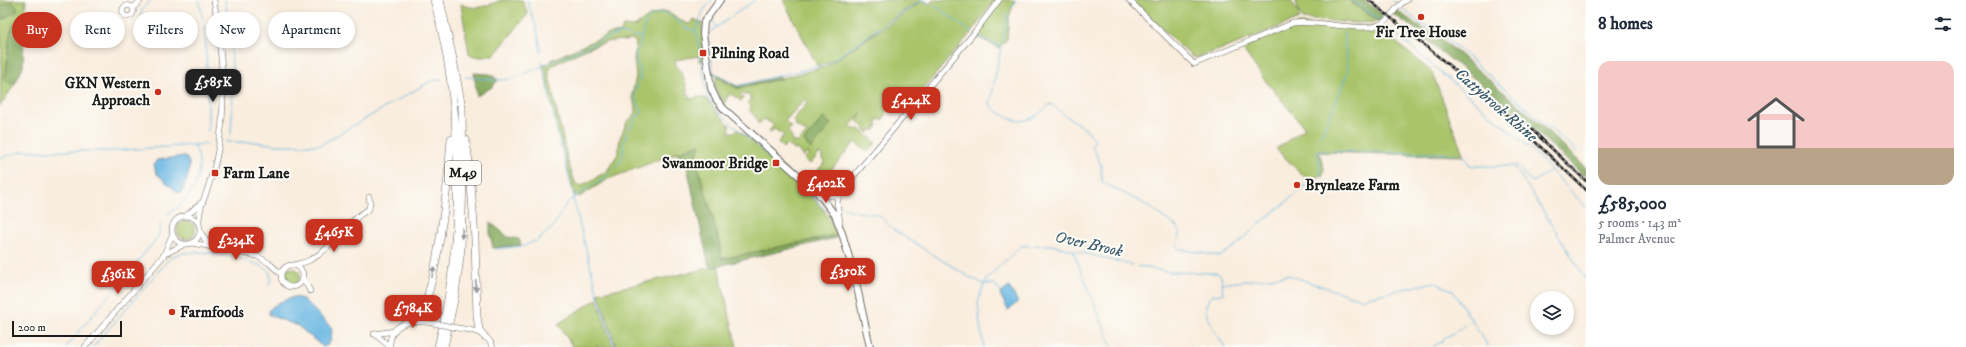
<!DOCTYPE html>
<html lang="en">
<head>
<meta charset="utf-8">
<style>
	body { margin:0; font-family:"IM FELL DW Pica",serif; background:#f2f2f3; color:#1f2937; height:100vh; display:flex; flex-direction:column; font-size:15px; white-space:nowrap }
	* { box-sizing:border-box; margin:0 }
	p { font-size:13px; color:#747a83 }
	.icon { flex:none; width:22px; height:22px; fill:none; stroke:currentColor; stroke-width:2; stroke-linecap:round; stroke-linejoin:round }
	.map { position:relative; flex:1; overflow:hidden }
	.side { display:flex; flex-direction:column; background:#fff; width:380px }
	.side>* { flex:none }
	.hud { position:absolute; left:12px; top:12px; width:380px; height:36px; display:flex; gap:8px }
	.fabs { position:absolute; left:1530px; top:291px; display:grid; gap:8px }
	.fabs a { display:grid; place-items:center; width:44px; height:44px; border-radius:50%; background:#fff; box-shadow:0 2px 6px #0003; font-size:20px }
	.scale { position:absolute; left:12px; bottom:10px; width:110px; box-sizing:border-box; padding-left:4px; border:2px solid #1c1c1c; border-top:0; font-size:11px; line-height:14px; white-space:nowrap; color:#1c1c1c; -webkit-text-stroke:3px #fdfcf7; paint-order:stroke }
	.price { position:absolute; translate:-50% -34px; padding:0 9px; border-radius:8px; background:#c8321e; color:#fff; font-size:13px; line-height:26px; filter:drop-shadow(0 1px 2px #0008) }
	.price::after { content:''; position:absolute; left:50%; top:24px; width:12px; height:9px; margin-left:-6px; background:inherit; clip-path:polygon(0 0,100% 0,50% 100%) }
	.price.selected { background:#222; color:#fff }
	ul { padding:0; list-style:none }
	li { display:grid; align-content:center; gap:8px; height:212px; padding:0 12px }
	li span { display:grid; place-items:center; height:124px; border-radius:12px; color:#555 }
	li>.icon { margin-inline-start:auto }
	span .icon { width:72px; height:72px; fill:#fffc; stroke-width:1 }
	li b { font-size:17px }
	h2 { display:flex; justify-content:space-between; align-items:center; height:48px; padding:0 12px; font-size:17px }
	.tag { padding:0 14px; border-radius:18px; background:#fff; box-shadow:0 2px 6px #0003; font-size:14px; line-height:36px }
	.tag.selected { background:#c8321e; color:#fff }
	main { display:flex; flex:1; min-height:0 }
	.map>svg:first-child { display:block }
	.green { fill:#a9c46a; stroke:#627043; fill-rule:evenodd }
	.forest { fill:#86aa5e; stroke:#51633d }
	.water { fill:#68b6e2; stroke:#42697f }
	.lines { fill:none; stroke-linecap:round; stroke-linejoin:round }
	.stream { stroke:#68b6e2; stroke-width:1 }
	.minor-casing { stroke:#696560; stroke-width:6 }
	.major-casing { stroke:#696560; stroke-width:8 }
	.highway-casing { stroke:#696560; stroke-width:8 }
	.minor { stroke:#fff; stroke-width:5 }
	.major { stroke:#fff; stroke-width:6 }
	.highway { stroke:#fff; stroke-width:7 }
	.rail-casing { stroke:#1c1c1c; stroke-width:2.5 }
	.rail { stroke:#fdfcf7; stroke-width:1; stroke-dasharray:3; stroke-linecap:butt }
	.minor-bridge-casing { stroke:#696560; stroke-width:6; stroke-linecap:butt }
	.minor-bridge { stroke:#fff; stroke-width:5 }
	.oneway { fill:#999 }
	.poi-dot { fill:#c8321e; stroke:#fdfcf7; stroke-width:1.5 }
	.labels { text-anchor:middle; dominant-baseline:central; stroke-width:4; stroke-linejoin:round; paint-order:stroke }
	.shield { fill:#fdfcf7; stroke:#605f5e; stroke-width:1 }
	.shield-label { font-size:14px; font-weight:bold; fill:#1c1c1c }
	.poi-label { font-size:15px; font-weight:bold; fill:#1c1c1c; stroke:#fdfcf7; text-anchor:start }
	.water-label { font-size:16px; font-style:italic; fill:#3a5a6b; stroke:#fdfcf7 }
</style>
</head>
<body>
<main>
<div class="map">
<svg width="1586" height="347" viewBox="0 0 1586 347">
	<rect width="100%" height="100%" fill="#fdfcf7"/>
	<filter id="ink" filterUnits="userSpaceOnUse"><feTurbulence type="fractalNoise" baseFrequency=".025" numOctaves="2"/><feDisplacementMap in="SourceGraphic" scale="8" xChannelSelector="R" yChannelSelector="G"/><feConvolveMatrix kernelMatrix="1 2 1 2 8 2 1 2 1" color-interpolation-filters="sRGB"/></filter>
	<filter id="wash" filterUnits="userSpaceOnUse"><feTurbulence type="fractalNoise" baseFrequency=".012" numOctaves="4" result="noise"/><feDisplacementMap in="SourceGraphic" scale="16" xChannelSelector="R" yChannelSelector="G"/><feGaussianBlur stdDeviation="0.9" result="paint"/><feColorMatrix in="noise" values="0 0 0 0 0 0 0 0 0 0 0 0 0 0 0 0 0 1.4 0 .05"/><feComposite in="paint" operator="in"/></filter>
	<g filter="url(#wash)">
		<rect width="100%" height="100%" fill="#f9edde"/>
		<!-- green -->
		<path class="green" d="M 0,0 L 26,0 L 25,15 L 15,23 L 6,72 L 4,79 L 11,84 L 16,82 L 0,106 L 2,37 L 0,33 L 0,20 L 17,11 L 12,2 L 0,5 Z
			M 501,0 L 522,0 L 528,14 L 495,54 C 487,58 477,58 469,54 L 461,4 C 476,11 486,6 501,0 Z
			M 783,0 L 923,0 L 930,4 L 933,0 L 995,0 L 970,34 L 912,102 L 900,92 L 896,95 L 892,90 L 887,92 L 886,94 L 889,97 L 887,99 L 892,103 L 885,114 L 886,116 L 882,120 L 879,119 L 876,123 L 878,125 L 874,131 L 869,129 L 869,134 L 864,129 L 865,127 L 857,121 L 862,113 L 850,126 L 857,130 L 859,128 L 876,143 L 868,152 L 855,142 L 825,177 L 818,170 L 825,162 L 822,159 L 822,154 L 819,154 L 810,164 L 804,159 L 809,154 L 808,152 L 803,157 L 797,149 L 794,150 L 786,144 L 783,148 L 778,142 L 784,135 L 774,129 L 771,132 L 769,131 L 774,125 L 764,119 L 758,124 L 756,118 L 749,110 L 752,108 L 748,103 L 751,98 L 747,94 L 745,95 L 742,93 L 740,95 L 743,98 L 741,101 L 731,94 L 729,94 L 724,104 C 718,94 712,88 717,77 L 737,88 L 743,88 L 825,67 L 921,2 C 886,17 853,56 818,67 ZM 805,99 L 808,102 L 793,120 L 796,126 L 807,133 L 798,142 L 792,142 L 792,137 L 788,131 L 791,127 L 785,121 ZM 824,118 L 826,120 L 810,148 L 804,141 Z
			M 1002,0 L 1015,0 L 1009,17 L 1007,39 L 999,48 L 976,36 Z
			M 1132,0 L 1290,0 L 1298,11 L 1299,19 L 1231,46 L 1195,58 L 1191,56 Z
			M 1295,0 L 1349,0 L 1379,22 L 1354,23 L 1302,19 Z
			M 664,11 C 675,13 680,23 690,24 L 694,19 L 702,23 L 704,60 L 700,61 L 699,56 L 675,60 L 676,65 L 683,76 L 690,99 L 699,97 L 706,98 L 717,112 L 729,124 L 730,133 L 739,130 C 767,155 828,199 836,235 L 722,259 L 716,229 L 695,157 L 701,144 L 608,179 L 579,197 L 577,195 L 575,197 L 558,134 L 543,65 L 552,62 L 551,60 L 609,34 L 621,32 L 623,26 L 634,27 L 651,15 ZM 631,39 L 636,42 L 634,60 L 636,76 L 632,96 L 636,107 L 636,113 L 627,122 L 620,138 L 618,154 L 607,171 L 582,186 L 576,185 L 568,162 L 549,76 L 549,69 L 553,65 C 572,56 605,37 625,41 Z
			M 1299,24 L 1378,27 L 1432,72 L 1464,156 L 1319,152 L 1324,169 L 1323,175 L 1307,179 L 1276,149 L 1305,128 L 1264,79 L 1242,48 Z
			M177 230a9 9 0 1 1 18 0a9 9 0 1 1-18 0Z
			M 718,266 L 737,347 L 616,347 L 598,293 Z
			M284 276a8 8 0 1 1 16 0a8 8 0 1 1-16 0Z
			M 597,299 L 613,347 L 573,347 L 558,324 Z"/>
		<!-- forest -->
		<path class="forest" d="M 1349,0 L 1364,0 L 1386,17 L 1379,22 Z
			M 12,2 L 17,7 L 17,11 L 0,20 L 0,5 Z
			M 1396,10 L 1422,28 L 1436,34 L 1536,120 L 1586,168 L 1586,178 L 1514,111 L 1428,41 L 1426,36 L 1393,14 Z
			M 25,15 L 23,66 L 16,82 L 11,84 L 4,79 C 10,64 5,35 15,23 C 17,20 22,18 25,15 Z
			M 711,71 L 737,86 L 780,77 L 782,79 L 737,88 L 714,74 L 712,75 Z
			M 474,73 L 490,74 L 498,80 L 492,87 L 477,96 Z
			M 823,118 L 831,124 L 811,149 L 804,141 Z
			M 701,144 L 695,157 L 716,229 L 722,259 L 836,235 L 836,238 L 718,266 L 709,266 L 687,167 L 683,157 L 675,153 Z
			M 490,222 L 508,237 L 519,239 L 521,245 L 493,248 L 490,233 Z"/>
		<!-- water -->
		<path class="water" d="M 184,156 C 195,162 186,183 182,192 L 178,193 L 156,173 L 154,164 L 157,160 Z
			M 1009,287 L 1018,302 L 1008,310 L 1000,294 Z
			M 294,297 L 303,299 L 332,328 L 331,340 L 328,345 L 323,347 L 298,326 L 269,315 L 269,310 C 276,303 284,300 294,297 Z"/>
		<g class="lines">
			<!-- stream -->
			<path class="stream" d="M 199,0 L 203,20
				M 225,0 C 233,44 234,89 231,134
				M 527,0 L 538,33 L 541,52
				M 712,0 L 703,11 L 696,31 L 708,99 L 718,111 L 794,179 L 826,211
				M 755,0 L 707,34 L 713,72 L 737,86 L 827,64 L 888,22 L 923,0
				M 924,0 L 930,4
				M 1125,0 L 1129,4
				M 1352,0 L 1380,20
				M 1392,0 L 1397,4
				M 934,5 L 972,33
				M 1012,8 L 1015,0
				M 1401,8 L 1421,24 L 1438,31 L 1577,152
				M 140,16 L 143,8 L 151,0
				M 711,17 L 716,27
				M 204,26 L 208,81 L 208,131
				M 1386,26 L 1529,147 L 1586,207
				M 223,32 L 229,32
				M 975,35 L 1001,47 L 990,105 C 1004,118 1020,127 1037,115 C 1043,112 1045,106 1052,104 C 1065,119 1086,124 1095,140 L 1092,145 L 1101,165 L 1102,182 L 1141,202 L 1176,226 L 1180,232 L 1176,246 L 1179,249 L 1220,256 L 1234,247 L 1256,227
				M 633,36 L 641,38
				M 1000,47 C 1007,34 1003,26 1008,13
				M 542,61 L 558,134 L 574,196
				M 465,77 L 498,80 L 513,79 L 609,37 L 621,33 L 629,35
				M 1321,136 L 1348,72 L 1344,32
				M 226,142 L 257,142 L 277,145 L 320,145 L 431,81 L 442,79
				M 1330,151 L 1460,154 L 1465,156 L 1468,163 L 1472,166 L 1513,166 L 1521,176 L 1586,279
				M 0,158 L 24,151 L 110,151 L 208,144
				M 1514,167 L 1517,165 L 1525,175 L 1533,182 L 1550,171
				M 1321,175 L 1317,151 L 1326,151
				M 1315,187 L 1321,187 L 1322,181
				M 573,198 L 598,296 L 615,347
				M 841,207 L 858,212 L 879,215 L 894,230 L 969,277 L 984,284 L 994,284 L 1002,293
				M 167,214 C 188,204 200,184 199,160 C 199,155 196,150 194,145
				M 1259,224 C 1274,211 1290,201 1303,186 L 1310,186
				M 494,249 L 524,246 L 538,240 L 552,228 L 567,203 L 586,189 L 605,178 L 619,163 L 623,155 L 623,144 L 626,135 L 635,118 L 641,114 L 642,110 C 630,92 636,94 640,76 C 641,71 637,64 636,58 C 635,51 640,47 641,41 C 644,24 646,13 666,13 L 686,28 L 696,31
				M 1073,251 L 1112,347
				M 1137,266 L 1170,272 L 1218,273 L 1221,276 L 1223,294 L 1212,295 C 1196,311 1216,332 1225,347
				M 1261,279 L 1288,275 L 1360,299 L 1434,282 L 1453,291 L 1488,346
				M 1221,284 L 1260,279
				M 66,347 L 158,237 L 161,223
				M 93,347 L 170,258 C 188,244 253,258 269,271 L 271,278 L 269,285
				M 984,347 L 980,325 L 978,302 L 984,284 L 989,276 L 1021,246 L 1051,245 L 1132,265
				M 1433,347 L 1472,320"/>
		</g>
	</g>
	<g filter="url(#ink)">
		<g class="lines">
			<defs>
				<path id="minor" d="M 1129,0 L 1194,64 L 1293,23 C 1317,20 1361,32 1379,25 C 1391,20 1395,5 1407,0
					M122.5 11a5.5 5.5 0 1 1 11 0a5.5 5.5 0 1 1-11 0Z
					M 133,8 L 141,0
					M 817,192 L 829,196 L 838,196
					M172 230a14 14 0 1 1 28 0a14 14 0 1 1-28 0Z
					M 186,216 L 201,203
					M 840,222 L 837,202 L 841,191 L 974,33 L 999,0
					M 199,225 C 198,209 206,196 210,181 C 215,167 218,152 220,137 C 227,95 220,42 214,0
					M 200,231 L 209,246
					M 192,243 L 257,256 L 269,263 L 281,274
					M 167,253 L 183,245
					M281 276a11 11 0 1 1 22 0a11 11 0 1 1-22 0Z
					M 294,265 C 299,263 305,263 310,260 C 334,248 345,222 369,209 L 370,203 L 369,197
					M 303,278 L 310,291
					M 457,328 C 472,330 487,332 493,347
					M 374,334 L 395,331
					M 375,334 L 389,346
					M 85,347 L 164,255 L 172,235
					M 390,347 C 389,318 418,320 438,324"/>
				<path id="major" d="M 720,0 L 704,22 L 703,34 L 711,88 L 716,99 L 724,109 L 817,192 L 835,215 L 842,233 L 855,278 L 870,347"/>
				<path id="highway" d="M 434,0 C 464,107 465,240 438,347
					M 440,0 L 453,59 L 462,108 L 463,175 L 461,249 L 455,295 L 444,347
					M 466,140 L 470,170 L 475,239 L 477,316 L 479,330 L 484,336
					M 415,320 C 437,302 449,171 451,139"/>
			</defs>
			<!-- minor casing -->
			<use href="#minor" class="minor-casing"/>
			<!-- major casing -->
			<use href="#major" class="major-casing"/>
			<!-- highway casing -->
			<use href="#highway" class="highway-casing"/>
			<!-- minor -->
			<use href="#minor" class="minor"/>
			<!-- major -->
			<use href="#major" class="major"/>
			<!-- highway -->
			<use href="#highway" class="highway"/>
			<defs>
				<path id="rail" d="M 1369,0 L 1489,98 L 1586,190
					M 1529,127 L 1586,181"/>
			</defs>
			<!-- rail casing -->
			<use href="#rail" class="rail-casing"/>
			<!-- rail -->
			<use href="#rail" class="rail"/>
			<defs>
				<path id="minor-bridge" d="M 438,324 L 457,328"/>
			</defs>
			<!-- minor-bridge casing -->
			<use href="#minor-bridge" class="minor-bridge-casing"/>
			<!-- minor-bridge -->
			<use href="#minor-bridge" class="minor-bridge"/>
		</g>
		<!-- one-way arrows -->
		<defs><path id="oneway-solid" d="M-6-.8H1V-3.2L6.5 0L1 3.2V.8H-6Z"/></defs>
		<g class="oneway">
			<use href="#oneway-solid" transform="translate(462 233) rotate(94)"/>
			<use href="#oneway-solid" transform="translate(433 272) rotate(-78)"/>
			<use href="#oneway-solid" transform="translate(476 286) rotate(88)"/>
		</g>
	</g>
	<!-- markers -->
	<g class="poi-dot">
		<circle cx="1421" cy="17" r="4"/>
		<rect x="699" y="49" width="8" height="8" rx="2"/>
		<circle cx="158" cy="92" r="4"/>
		<rect x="772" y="159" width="8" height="8" rx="2"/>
		<rect x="211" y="169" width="8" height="8" rx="2"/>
		<circle cx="1297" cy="185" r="4"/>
		<circle cx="172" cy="312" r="4"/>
	</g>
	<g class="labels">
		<!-- shield labels -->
		<rect class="shield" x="445" y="161" width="36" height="24" rx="3"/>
		<g class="shield-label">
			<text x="463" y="173">M49</text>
		</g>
		<!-- poi labels -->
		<g class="poi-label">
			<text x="1421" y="32" text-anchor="middle">Fir Tree House</text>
			<text x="711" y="53">Pilning Road</text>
			<text x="150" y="83" text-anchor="end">GKN Western<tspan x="150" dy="17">Approach</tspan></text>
			<text x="768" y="163" text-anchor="end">Swanmoor Bridge</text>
			<text x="223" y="173">Farm Lane</text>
			<text x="1305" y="185">Brynleaze Farm</text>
			<text x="180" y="312">Farmfoods</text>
		</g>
		<!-- water labels -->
		<g class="water-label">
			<text transform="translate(1496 105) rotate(41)">Cattybrook Rhine</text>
			<text transform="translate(1089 244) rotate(13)">Over Brook</text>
		</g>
	</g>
</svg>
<div class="fabs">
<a><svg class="icon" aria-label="layers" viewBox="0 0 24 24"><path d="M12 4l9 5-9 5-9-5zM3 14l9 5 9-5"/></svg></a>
</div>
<div class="scale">200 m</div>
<b class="price selected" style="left:213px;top:103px">£585K</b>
<b class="price" style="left:911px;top:121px">£424K</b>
<b class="price" style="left:826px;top:204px">£402K</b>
<b class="price" style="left:334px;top:253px">£465K</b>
<b class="price" style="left:236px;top:261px">£234K</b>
<b class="price" style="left:848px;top:292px">£350K</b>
<b class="price" style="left:118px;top:295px">£361K</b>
<b class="price" style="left:413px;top:329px">£784K</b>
<div class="hud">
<a class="tag selected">Buy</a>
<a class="tag">Rent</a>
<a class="tag">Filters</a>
<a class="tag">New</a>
<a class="tag">Apartment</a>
</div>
</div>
<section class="side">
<h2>8 homes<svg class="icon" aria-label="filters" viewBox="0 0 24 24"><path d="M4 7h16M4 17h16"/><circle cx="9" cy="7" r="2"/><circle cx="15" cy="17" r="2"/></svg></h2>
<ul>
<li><span style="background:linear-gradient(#f6c9c9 70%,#b9a48a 0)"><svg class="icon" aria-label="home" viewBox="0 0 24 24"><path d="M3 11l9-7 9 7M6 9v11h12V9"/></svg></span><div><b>£585,000</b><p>5 rooms · 143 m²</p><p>Palmer Avenue</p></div></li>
</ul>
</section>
</main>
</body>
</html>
